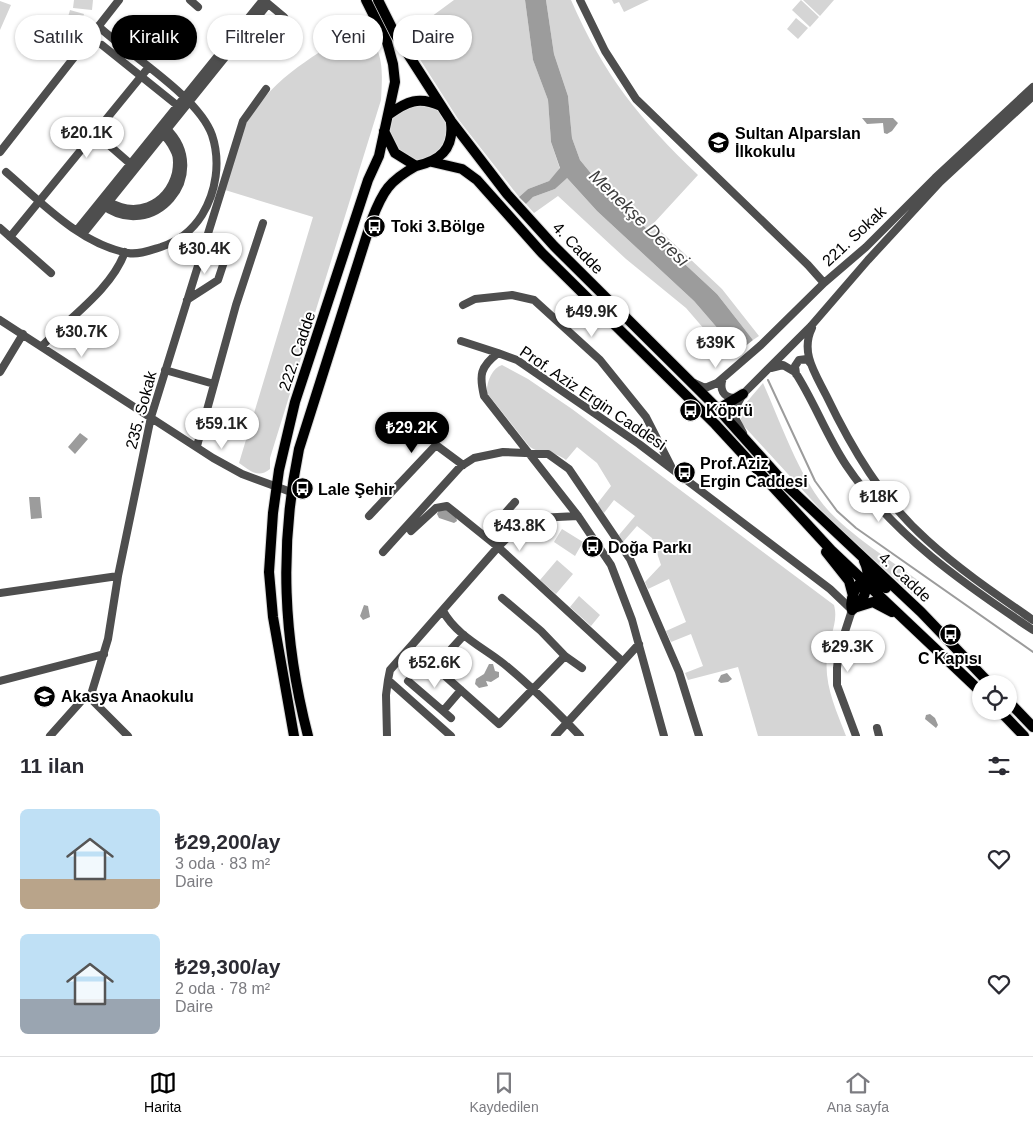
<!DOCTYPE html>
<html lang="tr">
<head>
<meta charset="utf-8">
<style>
	body { margin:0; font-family:Helvetica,sans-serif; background:#f7f7f7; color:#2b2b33; height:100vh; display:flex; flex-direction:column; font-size:19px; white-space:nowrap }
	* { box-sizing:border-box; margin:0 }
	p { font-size:16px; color:#7c7c81 }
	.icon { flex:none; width:28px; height:28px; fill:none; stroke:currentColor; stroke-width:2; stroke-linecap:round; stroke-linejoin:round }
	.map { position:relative; height:736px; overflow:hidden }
	.details { display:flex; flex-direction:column; background:#fff; flex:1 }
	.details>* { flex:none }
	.top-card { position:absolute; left:15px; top:15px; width:500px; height:45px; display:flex; gap:10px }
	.tools { position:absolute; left:972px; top:675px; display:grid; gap:10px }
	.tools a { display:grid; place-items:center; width:45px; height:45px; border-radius:50%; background:#fff; box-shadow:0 1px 4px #0004; font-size:25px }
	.price { position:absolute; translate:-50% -42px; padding:0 11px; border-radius:18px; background:#fff; color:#222; font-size:16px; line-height:32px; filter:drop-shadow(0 1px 2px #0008) }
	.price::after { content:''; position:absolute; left:50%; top:30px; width:15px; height:11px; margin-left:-8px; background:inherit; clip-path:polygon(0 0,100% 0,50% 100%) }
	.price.selected { background:#000; color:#fff }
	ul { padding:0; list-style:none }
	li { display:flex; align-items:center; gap:15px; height:125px; padding:0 20px }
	li span { display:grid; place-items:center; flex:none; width:140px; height:100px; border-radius:8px; color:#555 }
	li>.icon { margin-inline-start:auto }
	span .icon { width:60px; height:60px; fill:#fffc; stroke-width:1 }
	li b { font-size:21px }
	h2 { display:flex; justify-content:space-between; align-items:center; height:60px; padding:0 20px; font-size:21px }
	.pill { padding:0 18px; border-radius:22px; background:#fff; box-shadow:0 1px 4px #0004; font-size:18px; line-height:45px }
	.pill.selected { background:#000; color:#fff }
	.menu { display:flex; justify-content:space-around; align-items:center; height:70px; border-top:1px solid #e1e1e2; background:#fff; font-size:14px; color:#7c7c81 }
	.menu a { display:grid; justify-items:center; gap:2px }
	.menu .selected { color:#000 }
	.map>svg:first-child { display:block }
	.green { fill:#d5d5d5 }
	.water { fill:#9c9c9c }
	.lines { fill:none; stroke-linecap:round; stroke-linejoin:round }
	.stream { stroke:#9c9c9c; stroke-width:2 }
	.major-casing { stroke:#dbdbdb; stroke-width:12 }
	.minor { stroke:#4e4e4e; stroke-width:8 }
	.major { stroke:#000; stroke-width:10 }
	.labels { text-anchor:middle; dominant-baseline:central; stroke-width:4; stroke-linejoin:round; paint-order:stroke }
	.poi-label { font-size:16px; font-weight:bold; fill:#000; stroke:#fff; text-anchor:start }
	.street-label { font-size:16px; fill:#000; stroke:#fff }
	.water-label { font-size:18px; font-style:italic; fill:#3d3d3d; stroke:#fff }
</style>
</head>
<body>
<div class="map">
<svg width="1033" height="736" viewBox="0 0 1033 736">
	<rect width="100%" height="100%" fill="#fff"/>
	<!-- green -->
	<path class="green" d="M 74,0 L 93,0 L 92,10 L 73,8 Z
		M 454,0 L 525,0 L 533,60 L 548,100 L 551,142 L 560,169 L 549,181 L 528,189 L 519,197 L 458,119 L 405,36 Z
		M 546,0 L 571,0 C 603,74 640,120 698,175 L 653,224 L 722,289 L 759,336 L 753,340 L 717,294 L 603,188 L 580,160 L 572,138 L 568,96 L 554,54 Z
		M 612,0 L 649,0 L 624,12 L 619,2 L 614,4 Z
		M 801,0 L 819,17 L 810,27 L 792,10 Z
		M 803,0 L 834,0 L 820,16 Z
		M 0,1 L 11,5 L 0,30 Z
		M 70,10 L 84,14 L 77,38 L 63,34 Z
		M 796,18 L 808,28 L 798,39 L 787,29 Z
		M 365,24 C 383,57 383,63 381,100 L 270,458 L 270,469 C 258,479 249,470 239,463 L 313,217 L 225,190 C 232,169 236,144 246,124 C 272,76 321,52 365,24 Z
		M 422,101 C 427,104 434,106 439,110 C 462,130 431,175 405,158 C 398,154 393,143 388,137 L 389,118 Z
		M 566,177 L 597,211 L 694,301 L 738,352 L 730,359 L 686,308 L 626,259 L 558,196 L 534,213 L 526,204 L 533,197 L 555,189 Z
		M 502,365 L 528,379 L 572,409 L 834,605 C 839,623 828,638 827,657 C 824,685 836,710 846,736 L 758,736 L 738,667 L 688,680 L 685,673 L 703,666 L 691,634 L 671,642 L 666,631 L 686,622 L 669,579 L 648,589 L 645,582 L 661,565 L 652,538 L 637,526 L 623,542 L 619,535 L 635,516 L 614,500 L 604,513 L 597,504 L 611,486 L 597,463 L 577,447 L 566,460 C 554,450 539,455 529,446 L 487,393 C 486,383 492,368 502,365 Z
		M 763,383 C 780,421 795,465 819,499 C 840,529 889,559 919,581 L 912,594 L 831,521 L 742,424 L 739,411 Z
		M 562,529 L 583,542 L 575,556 L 554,542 Z
		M 557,560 L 573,574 L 556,594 L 540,580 Z
		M 579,596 L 600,615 L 591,626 L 570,607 Z"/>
	<!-- water -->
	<path class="water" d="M 525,0 L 546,0 L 554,54 L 568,96 L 572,138 L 580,160 L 603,188 L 717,294 L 753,340 L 738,352 L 694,301 L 597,211 L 567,178 L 555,189 L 533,197 L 526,204 L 519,197 L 528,189 L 549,181 L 560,168 L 551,142 L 548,100 L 533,60 Z
		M 862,118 L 893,118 L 898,123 L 892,131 L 887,134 L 884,133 L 883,123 L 867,124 Z
		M 80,433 L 88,439 L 75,454 L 68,447 Z
		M 29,497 L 40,497 L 42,518 L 31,519 Z
		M 446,509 L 456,517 L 457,521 L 454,523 L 439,518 L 437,514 L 439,510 Z
		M 364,605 L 368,606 L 370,617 L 363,620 L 360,616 Z
		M 489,664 L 493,664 L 495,671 L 499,672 L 499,677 L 491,682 L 486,681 L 488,686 L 479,688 L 475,684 L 476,679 L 484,674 Z
		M 727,673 L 732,679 L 728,682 L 721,683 L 718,681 L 721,675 Z
		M 930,714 L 935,718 L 938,725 L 936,728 L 925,719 L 926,715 Z"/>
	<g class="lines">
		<!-- stream -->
		<path class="stream" d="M 768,380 L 815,481 L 837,511 L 856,528 L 1033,652"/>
		<defs>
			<path id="major" d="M 378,0 L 395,34 L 451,121 L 507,194 L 554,246 L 718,409 L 787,486 L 921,612 L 990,684
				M 388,115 C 407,101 419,96 441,106
				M 384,131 L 395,153 L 416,166 C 440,161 454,149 451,123
				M 432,162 L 462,169 L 477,180 L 542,253 L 715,424 L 831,550 L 981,692
				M 712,409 L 720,408 L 743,394
				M 826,552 L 849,581 L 853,596
				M 864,561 C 872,577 867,600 852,610 C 849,599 856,587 863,579 C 866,578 869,578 871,578 L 886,588
				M 857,607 L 873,602 L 892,612
				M 1009,702 L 1033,727
				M 1000,711 L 1024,736
				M 294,736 L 273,617 L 269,572 L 273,513 L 279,470 L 295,402 L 368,180 L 379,156 L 395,82 L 393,64 L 387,42 L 366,0
				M 308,736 C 283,639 279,547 299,449 L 372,219 C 383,191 389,181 416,166"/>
		</defs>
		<!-- major casing -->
		<use href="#major" class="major-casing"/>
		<!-- minor -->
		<path class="minor" d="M 190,0 L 198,7
			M 580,0 L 605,51 L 636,99 L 808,265 L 824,283
			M 266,2 L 284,17
			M 102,45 L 178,106
			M 94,132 L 134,167
			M 0,152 L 119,0
			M 6,172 C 41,202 80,244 128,253 C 139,255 151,250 161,247 C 179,241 192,231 202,215 C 216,192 221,162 212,135 C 198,96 129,55 98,26
			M 105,199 C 133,220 168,206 176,173 C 177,167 178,156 174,150 C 171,143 165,136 160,131
			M 101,204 C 152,245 214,174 166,128
			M 0,228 L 51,273
			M 77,230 L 263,0
			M 83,234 L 268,4
			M 10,237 L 148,68
			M 187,300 L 218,280 L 227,253
			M 463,305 L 475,299 L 512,295 L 534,300 L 600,360 L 646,417 L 671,466
			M 0,320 L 213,458 L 242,474 L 291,492
			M 812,328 C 800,352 815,373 826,395 C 852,449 882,500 927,540 C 960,570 997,595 1033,620
			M 461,341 L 498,353
			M 42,346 C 70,317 111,290 125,252
			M 771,368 L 783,365 L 795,372 C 814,401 826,435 846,465 C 893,535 964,584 1033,630
			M 165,370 L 214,384
			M 0,372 L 23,334
			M 796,374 L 795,366 L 799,360 L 807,359 L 811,364
			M 723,378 C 719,389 723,398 735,398
			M 694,383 L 705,388 L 717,383 L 761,345 L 824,283 L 866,247 L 935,178 L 1033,87
			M 743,433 L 735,418 L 734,410 L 743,394 L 811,326 L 868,260 L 940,182 L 1033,96
			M 197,446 L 236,305 L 263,223
			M 369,516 L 436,445 L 463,465
			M 411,531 L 436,508 L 447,506 L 498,547 L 622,661
			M 485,536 L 515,502
			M 383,552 L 460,467 L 474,458 L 503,452 L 548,454 L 569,469 L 630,559 L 679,672 L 699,736
			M 0,593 L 118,576
			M 502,598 L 541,631 L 565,656 L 582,668
			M 443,611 C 456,635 484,648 504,664 C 531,686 556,711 580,736
			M 427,660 L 499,724 L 565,656
			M 435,667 L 464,635
			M 0,681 L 104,654
			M 408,681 L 443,711 L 461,690
			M 443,711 L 451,718
			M 877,728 L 879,736
			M 50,736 L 83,699 L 90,698
			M 128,736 L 90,698 L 108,639 L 118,576 L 151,417 L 243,121 L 266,89
			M 387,736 L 386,695 L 388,680
			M 451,736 L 388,680 L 390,670 L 498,547 L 520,525 L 537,518 L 578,516
			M 555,736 L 639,644
			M 664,736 L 632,620 L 611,565 L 578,516 L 484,396 C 479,375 480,367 498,353 L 517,360 L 639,444 L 830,589 L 852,610 L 839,650 L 837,668 L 837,685 L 856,736"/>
		<!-- major -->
		<use href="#major" class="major"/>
	</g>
	<!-- icons -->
	<defs>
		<symbol id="school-disc" viewBox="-11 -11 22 22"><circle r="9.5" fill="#000" stroke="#fff"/><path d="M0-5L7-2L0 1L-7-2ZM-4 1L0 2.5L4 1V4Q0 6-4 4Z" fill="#fff"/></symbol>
		<symbol id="bus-disc" viewBox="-11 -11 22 22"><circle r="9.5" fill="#000" stroke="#fff"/><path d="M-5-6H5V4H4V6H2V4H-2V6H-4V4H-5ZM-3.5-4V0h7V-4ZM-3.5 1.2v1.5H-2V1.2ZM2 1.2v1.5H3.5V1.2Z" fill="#fff"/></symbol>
	</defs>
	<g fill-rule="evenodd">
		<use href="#school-disc" x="706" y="130" width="25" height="25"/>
		<use href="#bus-disc" x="362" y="214" width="25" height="25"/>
		<use href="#bus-disc" x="678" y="398" width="25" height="25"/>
		<use href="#bus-disc" x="672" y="460" width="25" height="25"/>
		<use href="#bus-disc" x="290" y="476" width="25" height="25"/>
		<use href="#bus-disc" x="580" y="534" width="25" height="25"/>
		<use href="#bus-disc" x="938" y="622" width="25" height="25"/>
		<use href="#school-disc" x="32" y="684" width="25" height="25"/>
	</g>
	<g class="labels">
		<!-- poi labels -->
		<g class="poi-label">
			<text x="735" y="133">Sultan Alparslan<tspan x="735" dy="18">İlkokulu</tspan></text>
			<text x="391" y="226">Toki 3.Bölge</text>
			<text x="706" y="410">Köprü</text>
			<text x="700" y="463">Prof.Aziz<tspan x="700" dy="18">Ergin Caddesi</tspan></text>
			<text x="318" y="489">Lale Şehir</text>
			<text x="608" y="547">Doğa Parkı</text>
			<text x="950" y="658" text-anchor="middle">C Kapısı</text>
			<text x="61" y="696">Akasya Anaokulu</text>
		</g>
		<!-- street labels -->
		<g class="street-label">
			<text transform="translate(854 236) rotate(-43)">221. Sokak</text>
			<text transform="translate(578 248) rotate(46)">4. Cadde</text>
			<text transform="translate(297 351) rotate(-71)">222. Cadde</text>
			<text transform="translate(593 398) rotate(34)">Prof. Aziz Ergin Caddesi</text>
			<text transform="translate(141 410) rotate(-75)">235. Sokak</text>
			<text transform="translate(905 577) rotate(43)">4. Cadde</text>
		</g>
		<!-- water labels -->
		<g class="water-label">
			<text transform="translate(639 218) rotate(44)">Menekşe Deresi</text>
		</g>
	</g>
</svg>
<div class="tools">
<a><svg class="icon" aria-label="locate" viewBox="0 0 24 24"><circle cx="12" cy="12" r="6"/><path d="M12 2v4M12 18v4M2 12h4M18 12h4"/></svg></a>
</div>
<b class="price" style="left:87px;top:159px">₺20.1K</b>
<b class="price" style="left:205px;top:275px">₺30.4K</b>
<b class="price" style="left:592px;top:338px">₺49.9K</b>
<b class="price" style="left:82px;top:358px">₺30.7K</b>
<b class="price" style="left:716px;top:369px">₺39K</b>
<b class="price" style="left:222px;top:450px">₺59.1K</b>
<b class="price selected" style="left:412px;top:454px">₺29.2K</b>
<b class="price" style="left:879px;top:523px">₺18K</b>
<b class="price" style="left:520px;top:552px">₺43.8K</b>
<b class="price" style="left:848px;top:673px">₺29.3K</b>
<b class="price" style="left:435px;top:689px">₺52.6K</b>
<div class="top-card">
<a class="pill">Satılık</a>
<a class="pill selected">Kiralık</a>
<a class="pill">Filtreler</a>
<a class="pill">Yeni</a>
<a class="pill">Daire</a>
</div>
</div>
<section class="details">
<h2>11 ilan<svg class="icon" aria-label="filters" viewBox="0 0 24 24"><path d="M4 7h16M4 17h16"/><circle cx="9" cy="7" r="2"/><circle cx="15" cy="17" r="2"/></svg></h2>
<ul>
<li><span style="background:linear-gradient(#bfe0f5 70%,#b9a48a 0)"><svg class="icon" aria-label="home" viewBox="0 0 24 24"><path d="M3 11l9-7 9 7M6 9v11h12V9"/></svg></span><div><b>₺29,200/ay</b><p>3 oda · 83 m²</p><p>Daire</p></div><svg class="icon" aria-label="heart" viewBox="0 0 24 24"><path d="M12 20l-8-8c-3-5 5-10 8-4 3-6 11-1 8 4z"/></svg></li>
<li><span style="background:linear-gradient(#bfe0f5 65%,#9aa5b1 0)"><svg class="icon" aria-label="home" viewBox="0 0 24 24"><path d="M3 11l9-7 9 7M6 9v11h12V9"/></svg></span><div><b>₺29,300/ay</b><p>2 oda · 78 m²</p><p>Daire</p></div><svg class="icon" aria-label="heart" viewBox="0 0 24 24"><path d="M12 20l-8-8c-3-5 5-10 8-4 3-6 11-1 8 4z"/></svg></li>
</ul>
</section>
<nav class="menu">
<a class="selected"><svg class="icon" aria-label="map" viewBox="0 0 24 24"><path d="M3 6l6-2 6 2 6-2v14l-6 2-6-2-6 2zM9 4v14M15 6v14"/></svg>Harita</a>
<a><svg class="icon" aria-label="saved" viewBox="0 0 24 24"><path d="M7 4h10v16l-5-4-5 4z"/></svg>Kaydedilen</a>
<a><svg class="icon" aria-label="home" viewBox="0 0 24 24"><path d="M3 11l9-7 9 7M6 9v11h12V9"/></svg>Ana sayfa</a>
</nav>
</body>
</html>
